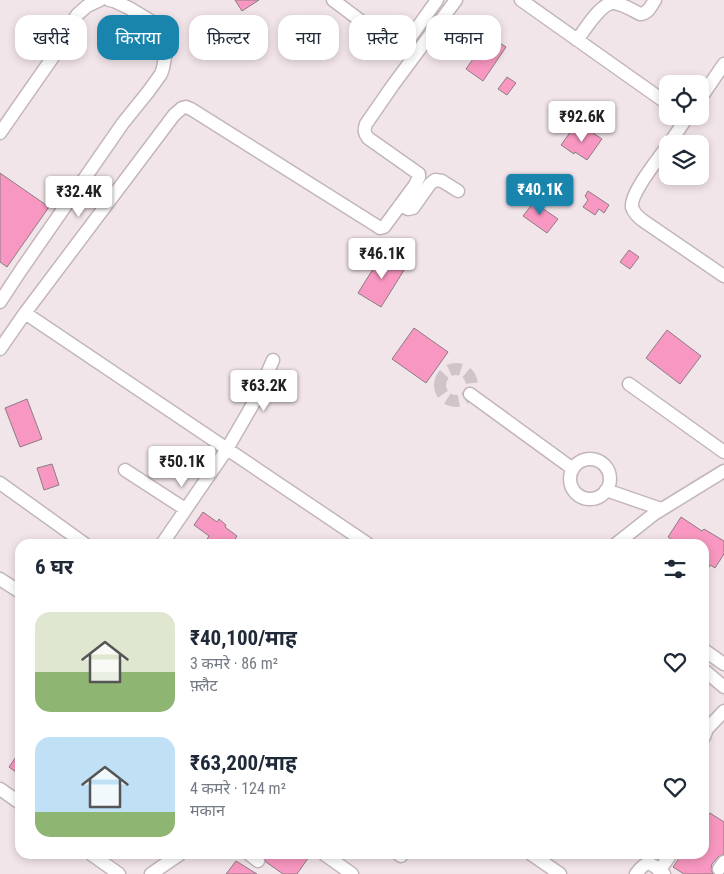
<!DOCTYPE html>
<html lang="hi">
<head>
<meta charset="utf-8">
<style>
	body { margin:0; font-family:"Roboto Condensed","Noto Sans Devanagari",sans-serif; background:#f2f2f3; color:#1f2937; height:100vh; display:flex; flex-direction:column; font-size:19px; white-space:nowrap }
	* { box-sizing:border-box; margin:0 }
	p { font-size:16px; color:#747a83 }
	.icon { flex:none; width:28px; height:28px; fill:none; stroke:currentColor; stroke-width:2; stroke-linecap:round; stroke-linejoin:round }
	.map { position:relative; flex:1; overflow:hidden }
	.drawer { position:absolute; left:15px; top:539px; width:694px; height:320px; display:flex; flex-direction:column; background:#fff; border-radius:15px; box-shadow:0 2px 8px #0003 }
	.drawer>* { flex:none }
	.top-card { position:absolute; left:15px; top:15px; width:695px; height:45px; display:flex; gap:10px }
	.tools { position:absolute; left:659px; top:75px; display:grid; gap:10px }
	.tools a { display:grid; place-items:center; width:50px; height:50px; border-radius:10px; background:#fff; box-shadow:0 2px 8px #0003; font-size:25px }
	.price { position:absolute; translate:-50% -42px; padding:0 11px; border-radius:5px; background:#fff; color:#222; font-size:16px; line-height:32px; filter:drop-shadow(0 1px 2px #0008) }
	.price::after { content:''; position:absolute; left:50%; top:30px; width:15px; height:11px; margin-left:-8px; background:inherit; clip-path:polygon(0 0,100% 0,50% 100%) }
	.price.on { background:#1985ad; color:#fff }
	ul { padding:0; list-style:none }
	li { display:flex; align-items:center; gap:15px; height:125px; padding:0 20px }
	li span { display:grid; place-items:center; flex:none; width:140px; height:100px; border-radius:15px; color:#555 }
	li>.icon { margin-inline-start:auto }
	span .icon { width:60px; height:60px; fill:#fffc; stroke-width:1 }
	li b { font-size:21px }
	h2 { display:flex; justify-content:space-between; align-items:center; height:60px; padding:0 20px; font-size:21px }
	.chip { padding:0 18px; border-radius:15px; background:#fff; box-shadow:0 2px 8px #0003; font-size:18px; line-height:45px }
	.chip.on { background:#1985ad; color:#fff }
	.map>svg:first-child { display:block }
	.building { fill:#f897c1; stroke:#897e82 }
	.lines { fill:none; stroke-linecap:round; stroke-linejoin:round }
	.minor-tunnel { stroke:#d0c4c9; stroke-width:12; stroke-dasharray:12 6; stroke-linecap:butt }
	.minor-casing { stroke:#c2b6bb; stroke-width:15 }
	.minor { stroke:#fff; stroke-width:12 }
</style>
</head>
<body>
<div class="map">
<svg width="724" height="874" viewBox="0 0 724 874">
	<rect width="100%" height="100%" fill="#f2e5ea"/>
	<!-- building -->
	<path class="building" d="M 235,0 L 259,0 L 242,11 Z
		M 489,36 L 506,47 L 483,81 L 466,69 Z
		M 507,77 L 516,83 L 507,95 L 498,89 Z
		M 574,127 L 583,134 L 587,129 L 602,139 L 587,160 L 575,152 L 574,154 L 561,145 Z
		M 0,173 L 49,207 L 7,267 L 0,262 Z
		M 588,191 L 609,205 L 604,213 L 599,209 L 595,215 L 583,207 L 588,200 L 585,196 Z
		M 537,198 L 545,204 L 542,208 L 558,219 L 547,233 L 523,216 Z
		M 629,250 L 639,257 L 630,269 L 620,262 Z
		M 383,253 L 406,267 L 381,307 L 358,293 Z
		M 414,328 L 448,352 L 426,383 L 392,359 Z
		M 667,330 L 701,356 L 680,384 L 646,358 Z
		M 27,399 L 42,439 L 20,447 L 5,408 Z
		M 52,464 L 59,485 L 44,490 L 37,468 Z
		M 203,512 L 217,522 L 219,519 L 226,525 L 225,527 L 237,536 L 232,544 L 209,544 L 206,541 L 209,536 L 194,525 Z
		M 681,517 L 702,531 L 704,529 L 724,541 L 724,554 L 715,568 L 710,565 L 704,576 L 704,544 L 678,544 L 668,537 Z
		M 20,751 L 20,775 L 9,767 Z
		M 710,813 L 724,822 L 724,854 L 718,857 L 712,864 L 711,869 L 713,874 L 684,874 L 673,867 L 682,854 L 704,854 L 704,823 Z
		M 262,854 L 311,854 L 297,874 L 283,874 L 266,862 L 265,858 Z
		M 236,861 L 257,874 L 226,874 Z"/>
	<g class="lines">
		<!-- minor-tunnel -->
		<path class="minor-tunnel" d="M440 385a16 16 0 1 1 32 0a16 16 0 1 1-32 0Z"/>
		<defs>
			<path id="minor" d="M 333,0 L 386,40 C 395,47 398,51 407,42 L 437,0
				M 521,0 L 668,104
				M 577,40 C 585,30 601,2 614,3 C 623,4 632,10 640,14 C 648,14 651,6 655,0
				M 700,99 L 724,64
				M 0,133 L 55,54 L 77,15 L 87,6 L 100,0
				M 669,144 L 688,116
				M 668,145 C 659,158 630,193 632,207 C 634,214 639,218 645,222 L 724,276
				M 400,205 L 408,209 L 413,208 L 430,184 L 435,180 L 442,181 L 458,191
				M 0,302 L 21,270 L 123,123 L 148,92 L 161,74 L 163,68 L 165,57 L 164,48 L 162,36 L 158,29 L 154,23 L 129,8 L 114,1 L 109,0
				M 25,313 L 368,544
				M 0,349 L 25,313 L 174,115 L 182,108 L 186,107 L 191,109 L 377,226 L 380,228 L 384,227 L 415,185 L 419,177 L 419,174 L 368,138 C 364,133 364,130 366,124 L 393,85 L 456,0
				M 629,384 L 724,452
				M 470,394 L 573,469
				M570 479a20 20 0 1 1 40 0a20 20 0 1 1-40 0Z
				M 125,470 L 185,509
				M 0,483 L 85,544
				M 606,490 L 661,509
				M 162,544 L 227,449 L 257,397 L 273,360
				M 616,544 L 654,514 L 724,471
				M 0,579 L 20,592
				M 704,650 L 724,664
				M 704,670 L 724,687
				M 704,737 L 707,729 L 724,711
				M 0,789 L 20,803
				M 91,854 L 119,874
				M 249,854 L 258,861
				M 324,854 L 352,874
				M 398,854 L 401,856
				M 531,854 L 560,874
				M 719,869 L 724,862
				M 659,871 L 671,854
				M 151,874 L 180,854
				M 636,874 C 648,858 650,863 664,874"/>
		</defs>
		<!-- minor casing -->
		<use href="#minor" class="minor-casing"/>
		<!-- minor -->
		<use href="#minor" class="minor"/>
	</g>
</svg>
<div class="tools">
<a><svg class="icon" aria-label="locate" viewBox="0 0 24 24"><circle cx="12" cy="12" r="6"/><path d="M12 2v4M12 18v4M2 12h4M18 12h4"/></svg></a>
<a><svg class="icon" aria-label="layers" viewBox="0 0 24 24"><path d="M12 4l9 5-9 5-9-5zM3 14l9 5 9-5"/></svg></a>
</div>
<b class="price" style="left:582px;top:143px">₹92.6K</b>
<b class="price on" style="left:540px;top:216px">₹40.1K</b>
<b class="price" style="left:79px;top:218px">₹32.4K</b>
<b class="price" style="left:382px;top:280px">₹46.1K</b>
<b class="price" style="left:264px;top:412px">₹63.2K</b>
<b class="price" style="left:182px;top:488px">₹50.1K</b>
<div class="top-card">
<a class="chip">खरीदें</a>
<a class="chip on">किराया</a>
<a class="chip">फ़िल्टर</a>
<a class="chip">नया</a>
<a class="chip">फ़्लैट</a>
<a class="chip">मकान</a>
</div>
<section class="drawer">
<h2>6 घर<svg class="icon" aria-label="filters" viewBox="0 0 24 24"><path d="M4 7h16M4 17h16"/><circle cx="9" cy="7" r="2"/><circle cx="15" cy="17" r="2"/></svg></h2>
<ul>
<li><span style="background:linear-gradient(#dfe7d0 60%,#8fb573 0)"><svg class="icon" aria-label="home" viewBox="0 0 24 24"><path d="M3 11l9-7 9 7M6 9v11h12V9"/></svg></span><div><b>₹40,100/माह</b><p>3 कमरे · 86 m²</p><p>फ़्लैट</p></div><svg class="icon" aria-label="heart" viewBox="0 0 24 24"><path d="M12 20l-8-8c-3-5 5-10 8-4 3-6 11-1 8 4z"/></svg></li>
<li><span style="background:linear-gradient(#bfe0f5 75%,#8fb573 0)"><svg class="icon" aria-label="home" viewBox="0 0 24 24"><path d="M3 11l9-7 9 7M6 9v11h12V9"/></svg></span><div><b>₹63,200/माह</b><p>4 कमरे · 124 m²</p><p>मकान</p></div><svg class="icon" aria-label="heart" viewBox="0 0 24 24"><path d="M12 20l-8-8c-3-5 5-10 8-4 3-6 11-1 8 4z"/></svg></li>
</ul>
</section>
</div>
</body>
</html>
